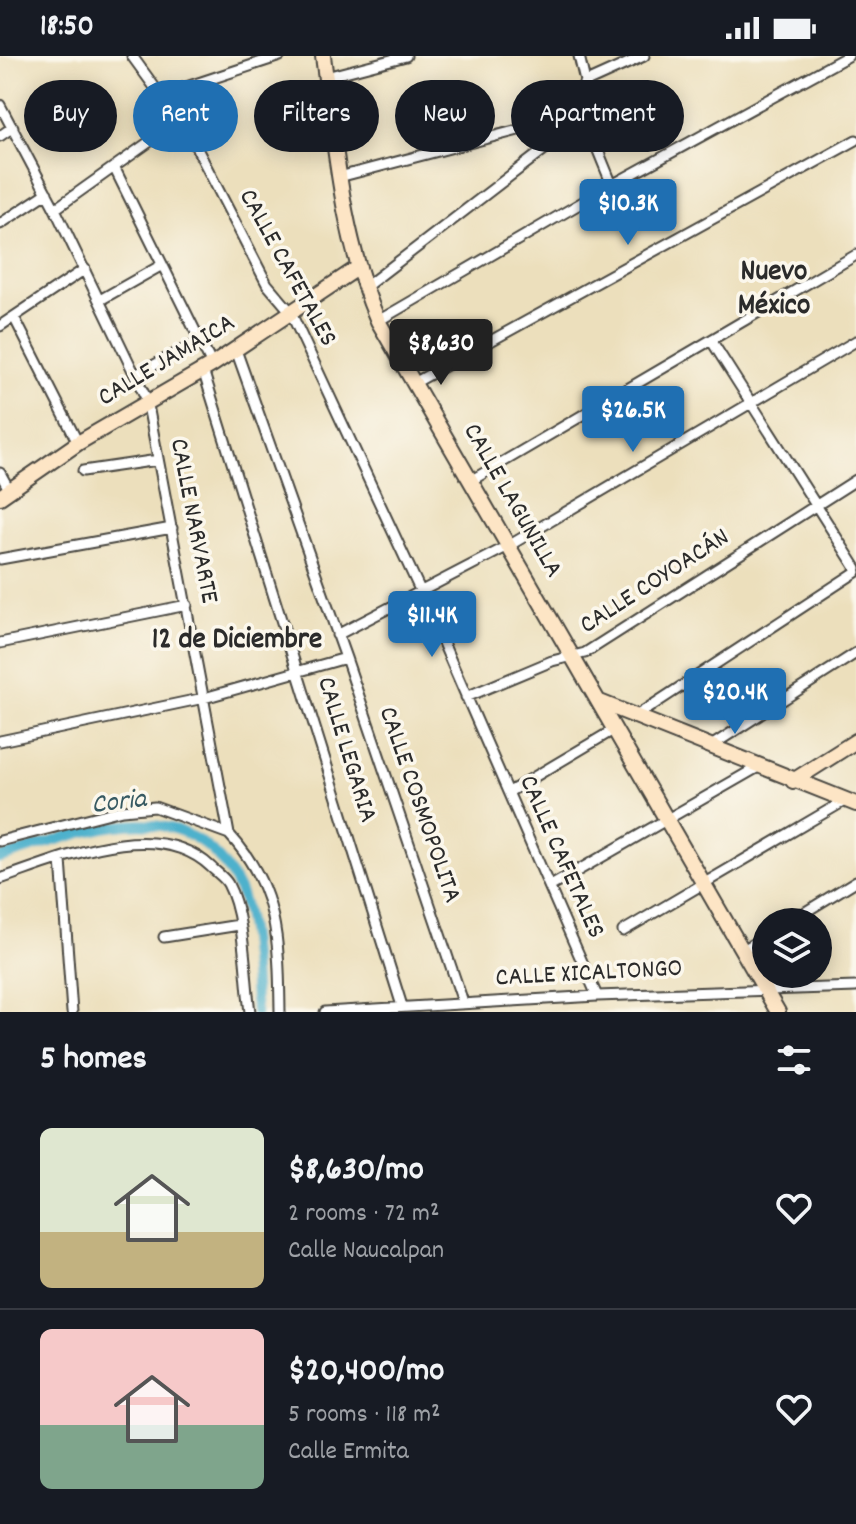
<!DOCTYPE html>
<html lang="en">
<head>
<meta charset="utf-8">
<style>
	body { margin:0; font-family:Dekko,sans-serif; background:#20242c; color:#f1f3f6; height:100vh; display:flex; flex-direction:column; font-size:30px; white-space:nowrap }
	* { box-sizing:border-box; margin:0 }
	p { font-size:26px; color:#9ea1a6 }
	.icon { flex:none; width:44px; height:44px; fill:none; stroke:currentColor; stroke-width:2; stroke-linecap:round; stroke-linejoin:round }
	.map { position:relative; height:956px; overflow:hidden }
	.sheet { display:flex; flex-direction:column; background:#171b24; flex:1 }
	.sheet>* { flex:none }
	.guide { position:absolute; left:24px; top:24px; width:808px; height:72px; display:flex; gap:16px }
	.tools { position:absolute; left:752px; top:852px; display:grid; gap:16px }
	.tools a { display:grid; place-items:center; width:80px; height:80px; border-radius:50%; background:#171b24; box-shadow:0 4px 20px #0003; font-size:40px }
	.price { position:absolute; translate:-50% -68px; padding:0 18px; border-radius:8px; background:#1f6fb2; color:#fff; font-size:26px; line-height:52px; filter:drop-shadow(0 2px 4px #0008) }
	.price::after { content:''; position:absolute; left:50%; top:48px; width:24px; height:18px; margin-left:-12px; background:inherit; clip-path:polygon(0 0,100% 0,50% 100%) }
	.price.selected { background:#222; color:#fff }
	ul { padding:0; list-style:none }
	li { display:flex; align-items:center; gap:24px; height:200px; padding:0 40px }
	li+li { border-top:2px solid #363941 }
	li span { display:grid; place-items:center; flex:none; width:224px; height:160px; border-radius:12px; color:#555 }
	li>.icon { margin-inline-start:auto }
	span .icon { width:96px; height:96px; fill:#fffc; stroke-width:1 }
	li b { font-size:34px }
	h2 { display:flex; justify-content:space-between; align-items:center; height:96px; padding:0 40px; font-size:34px }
	.tag { padding:0 28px; border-radius:36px; background:#171b24; box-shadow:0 4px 20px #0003; font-size:28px; line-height:72px }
	.tag.selected { background:#1f6fb2; color:#fff }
	.status { display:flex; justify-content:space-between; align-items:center; height:56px; padding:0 40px; background:#171b24; direction:ltr }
	.status svg { height:22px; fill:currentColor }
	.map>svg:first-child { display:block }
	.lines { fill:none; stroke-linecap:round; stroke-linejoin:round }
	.canal { stroke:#4db1cc; stroke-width:10 }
	.street-casing { stroke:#484641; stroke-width:13 }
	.secondary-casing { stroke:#484641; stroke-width:18 }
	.street { stroke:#fff; stroke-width:9 }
	.secondary { stroke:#fde5c5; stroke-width:14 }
	.labels { text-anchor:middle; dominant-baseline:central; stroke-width:7; stroke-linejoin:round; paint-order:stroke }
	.street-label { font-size:26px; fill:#2b2b2b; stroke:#fbf7ec }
	.water-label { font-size:28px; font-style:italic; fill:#375a63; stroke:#fbf7ec }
	.quarter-label { font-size:30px; font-weight:bold; fill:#2b2b2b; stroke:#fbf7ec }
</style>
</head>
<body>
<div class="status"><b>18:50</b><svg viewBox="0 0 49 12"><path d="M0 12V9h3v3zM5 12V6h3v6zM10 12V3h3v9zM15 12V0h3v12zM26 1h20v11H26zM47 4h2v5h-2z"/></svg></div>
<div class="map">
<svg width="856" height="956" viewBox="0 0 856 956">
	<rect width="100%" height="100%" fill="#fbf7ec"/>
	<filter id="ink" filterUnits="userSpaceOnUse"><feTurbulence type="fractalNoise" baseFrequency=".0125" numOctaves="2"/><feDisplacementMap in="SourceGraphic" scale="16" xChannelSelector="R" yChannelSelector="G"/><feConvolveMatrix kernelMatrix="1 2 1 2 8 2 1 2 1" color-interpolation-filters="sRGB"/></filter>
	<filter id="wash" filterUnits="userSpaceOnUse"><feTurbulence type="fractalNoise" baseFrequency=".006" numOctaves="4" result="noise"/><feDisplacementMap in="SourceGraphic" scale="32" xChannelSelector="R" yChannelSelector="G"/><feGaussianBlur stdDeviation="1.8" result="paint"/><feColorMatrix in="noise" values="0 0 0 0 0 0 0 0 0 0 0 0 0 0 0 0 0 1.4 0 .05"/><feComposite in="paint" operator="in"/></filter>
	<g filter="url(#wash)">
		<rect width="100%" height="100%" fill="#ecdfbc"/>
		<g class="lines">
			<!-- canal -->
			<path class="canal" d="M 0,802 C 85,776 189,728 239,834 C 252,861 253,925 256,956"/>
		</g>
	</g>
	<g filter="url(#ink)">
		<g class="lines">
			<defs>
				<path id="street" d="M 132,0 L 191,81 L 267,228 L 290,255 L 420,534 L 597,940
					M 326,21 L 406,0
					M 584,27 L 644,0
					M 162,39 L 280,0
					M 0,49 L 55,153 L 147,344 L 229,778 C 279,832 279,886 280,956
					M 590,75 L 612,129
					M 0,80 L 13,71
					M 115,113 L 212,309
					M 339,121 L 564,62 L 588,38
					M 55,153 L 180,64
					M 0,168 L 47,137
					M 364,232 L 567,76 L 590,75 L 588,38 L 579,0
					M 100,244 L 162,209
					M 14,261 L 78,387
					M 378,265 L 612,129 L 848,0
					M 0,270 L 85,213
					M 711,284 L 856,512
					M 236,294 L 346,602 L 463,946
					M 203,314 L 402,950
					M 137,318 L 200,285
					M 416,326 L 856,84
					M 83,415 L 158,404
					M 0,417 L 10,435
					M 472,424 L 856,199
					M 0,503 L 172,472
					M 337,579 L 510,489 L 856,285
					M 0,587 L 187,549
					M 466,641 L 552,605 L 585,597 L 856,424
					M 636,660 L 856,516
					M 0,685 L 204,642 L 346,602
					M 711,690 L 856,597
					M 509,736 L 615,673
					M 0,785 L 122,754 L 155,751 L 229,778
					M 61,804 L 72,956
					M 0,823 C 60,803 156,759 211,811 C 216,816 225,822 228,828 C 245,860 245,920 250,956
					M 551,830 L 758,711
					M 789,866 L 856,825
					M 623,875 L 846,744
					M 164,881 L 239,869
					M 743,894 L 766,880
					M 325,956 L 597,940 L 856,931"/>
				<path id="secondary" d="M 323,0 C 335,89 342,182 378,265 L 778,956
					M 0,441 L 78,387 L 212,309 L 359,211
					M 600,646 L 856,748
					M 793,725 L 856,685"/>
			</defs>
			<!-- street casing -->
			<use href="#street" class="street-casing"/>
			<!-- secondary casing -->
			<use href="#secondary" class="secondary-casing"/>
			<!-- street -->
			<use href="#street" class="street"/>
			<!-- secondary -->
			<use href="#secondary" class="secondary"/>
		</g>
	</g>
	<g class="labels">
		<!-- street labels -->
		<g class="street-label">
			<text transform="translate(287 212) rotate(61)">CALLE CAFETALES</text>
			<text transform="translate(167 305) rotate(-31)">CALLE JAMAICA</text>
			<text transform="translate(512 445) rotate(60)">CALLE LAGUNILLA</text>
			<text transform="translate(193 465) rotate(79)">CALLE NARVARTE</text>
			<text transform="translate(655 526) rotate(-33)">CALLE COYOACÁN</text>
			<text transform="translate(346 694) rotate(73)">CALLE LEGARIA</text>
			<text transform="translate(419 749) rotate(71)">CALLE COSMOPOLITA</text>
			<text transform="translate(561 801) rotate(66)">CALLE CAFETALES</text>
			<text transform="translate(589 918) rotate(-3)">CALLE XICALTONGO</text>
		</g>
		<!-- water labels -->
		<g class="water-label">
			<text transform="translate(119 748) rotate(-7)">Coria</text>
		</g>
		<!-- quarter labels -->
		<g class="quarter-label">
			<text x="774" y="217">Nuevo<tspan x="774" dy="34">México</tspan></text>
			<text x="237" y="585">12 de Diciembre</text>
		</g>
	</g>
</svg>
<div class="tools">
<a><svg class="icon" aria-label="layers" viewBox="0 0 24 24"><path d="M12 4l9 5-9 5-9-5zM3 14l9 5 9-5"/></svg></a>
</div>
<b class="price" style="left:628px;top:191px">$10.3K</b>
<b class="price selected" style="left:441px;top:331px">$8,630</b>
<b class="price" style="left:633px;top:398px">$26.5K</b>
<b class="price" style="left:432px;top:603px">$11.4K</b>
<b class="price" style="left:735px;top:680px">$20.4K</b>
<div class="guide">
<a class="tag">Buy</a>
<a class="tag selected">Rent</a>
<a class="tag">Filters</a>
<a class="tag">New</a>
<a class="tag">Apartment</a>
</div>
</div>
<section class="sheet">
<h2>5 homes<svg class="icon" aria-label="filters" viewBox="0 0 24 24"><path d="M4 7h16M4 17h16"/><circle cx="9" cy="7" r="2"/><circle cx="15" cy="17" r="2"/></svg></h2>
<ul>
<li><span style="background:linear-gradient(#dfe7d0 65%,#c2b280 0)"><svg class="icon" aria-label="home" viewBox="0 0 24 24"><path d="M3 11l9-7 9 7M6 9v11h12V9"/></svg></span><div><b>$8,630/mo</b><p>2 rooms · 72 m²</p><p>Calle Naucalpan</p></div><svg class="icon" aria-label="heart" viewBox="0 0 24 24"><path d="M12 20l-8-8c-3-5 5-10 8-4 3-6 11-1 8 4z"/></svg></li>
<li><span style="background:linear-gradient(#f6c9c9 60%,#7fa58c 0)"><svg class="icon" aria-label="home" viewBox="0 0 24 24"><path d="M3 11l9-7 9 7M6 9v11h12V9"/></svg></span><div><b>$20,400/mo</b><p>5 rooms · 118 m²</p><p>Calle Ermita</p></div><svg class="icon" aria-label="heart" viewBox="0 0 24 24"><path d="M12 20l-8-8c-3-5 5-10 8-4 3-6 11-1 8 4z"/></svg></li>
</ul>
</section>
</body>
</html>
